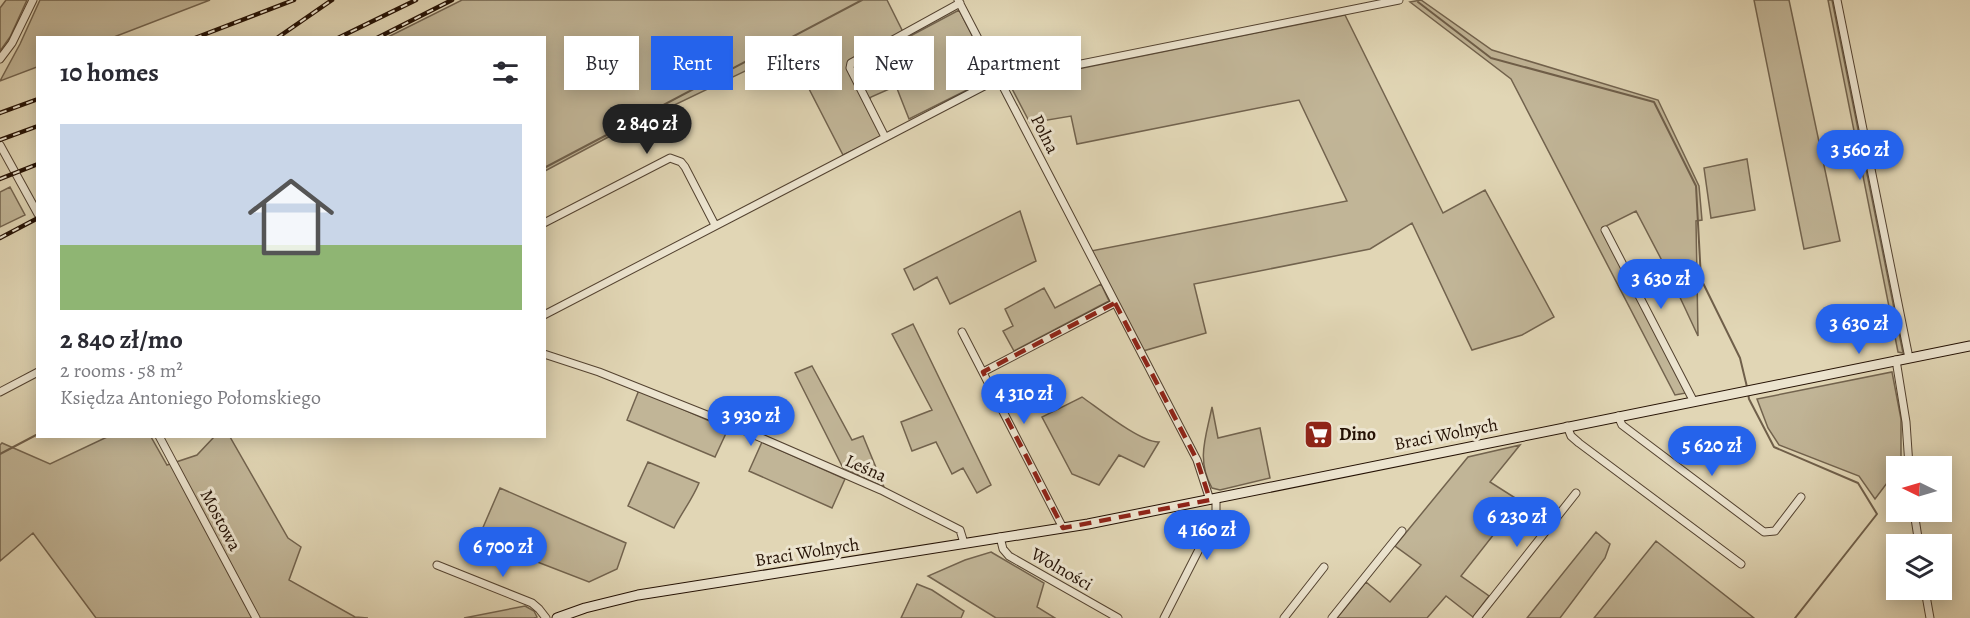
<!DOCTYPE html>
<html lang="en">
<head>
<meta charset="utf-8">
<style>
	body { margin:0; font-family:Alegreya,serif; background:#f7f7f7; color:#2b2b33; height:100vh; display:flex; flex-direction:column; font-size:22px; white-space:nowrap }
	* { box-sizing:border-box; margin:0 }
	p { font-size:20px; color:#7c7c81 }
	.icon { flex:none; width:33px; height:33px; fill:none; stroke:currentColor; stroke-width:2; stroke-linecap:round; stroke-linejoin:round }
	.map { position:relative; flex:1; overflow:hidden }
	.panel { position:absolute; left:36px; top:36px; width:510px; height:402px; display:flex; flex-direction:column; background:#fff; border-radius:0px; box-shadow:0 3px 15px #0003 }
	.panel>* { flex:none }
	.banner { position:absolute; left:564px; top:36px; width:570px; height:54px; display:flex; gap:12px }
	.needle { width:39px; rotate:275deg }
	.tools { position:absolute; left:1886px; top:456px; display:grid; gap:12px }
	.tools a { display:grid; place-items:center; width:66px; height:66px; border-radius:0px; background:#fff; box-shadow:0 3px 15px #0003; font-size:30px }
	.price { position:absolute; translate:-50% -51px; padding:0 14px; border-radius:21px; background:#2563eb; color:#fff; font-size:20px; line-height:39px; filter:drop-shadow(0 2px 3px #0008) }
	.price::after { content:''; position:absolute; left:50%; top:36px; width:18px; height:14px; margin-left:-9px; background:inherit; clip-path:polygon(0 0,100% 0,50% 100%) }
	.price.on { background:#222; color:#fff }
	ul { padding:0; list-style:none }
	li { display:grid; align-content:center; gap:12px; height:318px; padding:0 24px }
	li span { display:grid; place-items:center; height:186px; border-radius:0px; color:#555 }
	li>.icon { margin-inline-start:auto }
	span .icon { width:108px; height:108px; fill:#fffc; stroke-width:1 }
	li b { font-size:26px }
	h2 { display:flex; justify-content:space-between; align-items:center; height:72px; padding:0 24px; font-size:26px }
	.chip { padding:0 21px; border-radius:0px; background:#fff; box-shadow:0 3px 15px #0003; font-size:21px; line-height:54px }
	.chip.on { background:#2563eb; color:#fff }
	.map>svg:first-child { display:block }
	.green { fill:#c1b597; stroke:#72634e; stroke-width:1.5 }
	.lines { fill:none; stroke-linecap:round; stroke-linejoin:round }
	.stream { stroke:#6f5f4a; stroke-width:2 }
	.street-casing { stroke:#534230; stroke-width:9 }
	.secondary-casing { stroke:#241104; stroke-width:11 }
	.street { stroke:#ece4cf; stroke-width:7 }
	.secondary { stroke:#ece4cf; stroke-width:9 }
	.rail-casing { stroke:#241104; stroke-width:4.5 }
	.rail { stroke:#ece4cf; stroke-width:2; stroke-dasharray:7; stroke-linecap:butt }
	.marked { fill:none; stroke:#8f2418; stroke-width:4.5; stroke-dasharray:12 8; stroke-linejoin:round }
	.labels { text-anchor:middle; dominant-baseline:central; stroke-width:6; stroke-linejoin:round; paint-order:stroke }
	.street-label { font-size:18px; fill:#241104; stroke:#ece4cf }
	.poi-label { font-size:18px; font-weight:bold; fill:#241104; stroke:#ece4cf; text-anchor:start }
</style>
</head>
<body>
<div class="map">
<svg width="1970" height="618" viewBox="0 0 1970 618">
	<rect width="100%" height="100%" fill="#e1d6b5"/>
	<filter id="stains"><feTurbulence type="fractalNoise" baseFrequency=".00333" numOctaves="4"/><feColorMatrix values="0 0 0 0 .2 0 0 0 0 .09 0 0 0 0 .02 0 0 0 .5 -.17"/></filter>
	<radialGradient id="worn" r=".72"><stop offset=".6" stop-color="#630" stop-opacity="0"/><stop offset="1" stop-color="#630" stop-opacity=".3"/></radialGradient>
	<!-- green -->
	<path class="green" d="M 6,0 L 27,0 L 10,37 L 0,51 L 0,8 Z
		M 40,0 L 210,0 L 114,37 L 38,38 L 37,67 L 0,81 L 20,44 Z
		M 462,0 L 887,0 L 903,32 L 849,61 L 882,137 L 843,155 L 789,50 L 614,134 L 545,171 L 544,38 L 386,38 Z
		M 1421,0 L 1492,50 L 1658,100 L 1699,186 L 1702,220 L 1696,221 L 1698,336 L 1670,276 L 1636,211 L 1602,228 L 1686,393 L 1675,395 L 1511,79 L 1410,2 Z
		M 1754,0 L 1789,0 L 1840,241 L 1804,249 Z
		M 1828,0 L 1832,0 L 1903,353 L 1898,352 Z
		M 959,10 L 991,72 L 991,78 L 909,119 L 896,86 L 871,97 L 869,100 L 856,74 L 854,66 Z
		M 1345,15 L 1443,213 L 1485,190 L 1554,317 L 1522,335 L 1472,350 L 1412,223 L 1370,249 L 1194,284 L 1206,333 L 1143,351 L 1091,251 L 1347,201 L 1299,100 L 1077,144 L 1071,116 L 1030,123 L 1009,83 Z
		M 1747,159 L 1755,210 L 1711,218 L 1704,168 Z
		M 10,187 L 25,215 L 0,227 L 0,192 Z
		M 1020,211 L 1036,261 L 950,304 L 937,277 L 914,290 L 904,269 Z
		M 1101,284 L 1109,301 L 1014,351 L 1003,331 L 1013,326 L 1005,309 L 1044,288 L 1055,308 Z
		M 913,324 L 991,485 L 977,493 L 963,468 L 952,474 L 936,442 L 912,451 L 901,422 L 932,410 L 892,334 Z
		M 812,366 L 852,440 L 863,436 L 884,487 L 843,468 L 795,373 Z
		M 1892,372 L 1901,419 L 1901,465 L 1896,466 L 1896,471 L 1875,499 L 1859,476 L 1779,445 L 1768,428 L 1757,399 Z
		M 639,390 L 728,429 L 715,457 L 627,420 Z
		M 1082,397 C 1098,408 1141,443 1159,442 L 1144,467 L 1119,455 L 1099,485 L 1072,474 L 1042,417 Z
		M 1212,407 L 1218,438 L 1260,428 L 1270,478 L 1220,490 L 1212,488 C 1196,460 1206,437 1212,407 Z
		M 107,437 L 151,437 L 167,465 L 197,455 L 214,437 L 230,437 L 288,538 L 301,547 L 289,580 L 355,617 L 368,618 L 96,618 L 33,533 L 0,561 L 0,445 L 2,443 L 50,464 Z
		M 762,442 L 845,479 L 832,508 L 749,471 Z
		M 1520,445 L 1490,482 L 1520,501 L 1461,576 L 1489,596 L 1473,617 L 1446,596 L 1427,618 L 1337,618 L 1366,582 L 1390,602 L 1421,565 L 1395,546 L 1468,457 Z
		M 648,462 L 699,483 C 692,500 682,512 674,528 L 628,506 Z
		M 500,488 L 626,543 L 617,569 L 589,582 L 478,539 Z
		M 1596,532 L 1610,544 L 1605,558 L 1560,618 L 1527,618 Z
		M 1656,541 L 1754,618 L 1594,618 Z
		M 991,552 L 1044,583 L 1037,607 L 1055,618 L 996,618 L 928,576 L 965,560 Z
		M 917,584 L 932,590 L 964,611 L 961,618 L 901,618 Z
		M 525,606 L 534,611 L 537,617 L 534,618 L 464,618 Z"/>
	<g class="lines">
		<!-- stream -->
		<path class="stream" d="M 1418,2 L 1491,58 L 1654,102 L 1696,186 L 1701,279 L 1740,358 L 1747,387
			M 544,168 L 862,0
			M 1748,393 L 1749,399 L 1774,447 L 1858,483 L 1877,514 L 1795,618
			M 0,454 L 38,434"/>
		<defs>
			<path id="street" d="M 958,0 L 1197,460 L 1210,500
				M 1837,0 L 1909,358
				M 0,59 L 12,43 L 33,0
				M 885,137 L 850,68 L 851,63 L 960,3
				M 0,145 L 38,214
				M 544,223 L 670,158 L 681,162 L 685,167 L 715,225
				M 1605,230 L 1694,402
				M 544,315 L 992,82 L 1399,0
				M 962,332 L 1063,528
				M 544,354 L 599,372 L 727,423 L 881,490 L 960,530 L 964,543
				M 1896,360 L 1906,422 L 1909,466
				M 983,372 L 1115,303
				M 0,392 L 38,372
				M 1618,416 L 1622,425 L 1764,532 L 1775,531 L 1801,497
				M 1567,426 L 1571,436 L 1579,443 L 1741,564
				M 159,436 L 256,618
				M 1914,512 L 1919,544
				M 1000,537 L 1003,549 L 1009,556 L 1118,618
				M 437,565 L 532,603 L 539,609 L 546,618
				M 1925,590 L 1930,618
				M 1164,618 L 1216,516 L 1216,498
				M 1284,618 L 1324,567
				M 1332,618 L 1402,531
				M 1477,618 L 1576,493"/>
			<path id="secondary" d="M 557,618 L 585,608 L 638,595 L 1088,524 L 1970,346"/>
		</defs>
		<!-- street casing -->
		<use href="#street" class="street-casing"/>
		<!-- secondary casing -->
		<use href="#secondary" class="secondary-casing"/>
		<!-- street -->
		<use href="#street" class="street"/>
		<!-- secondary -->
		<use href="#secondary" class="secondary"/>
		<defs>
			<path id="rail" d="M 195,38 L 294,0
				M 277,38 L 332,0
				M 338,38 L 416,0
				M 377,38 L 452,0
				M 0,113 L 38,99
				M 0,140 L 38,126
				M 0,179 L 38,164
				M 0,238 L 38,218"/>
		</defs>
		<!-- rail casing -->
		<use href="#rail" class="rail-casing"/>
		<!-- rail -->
		<use href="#rail" class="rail"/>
	</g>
	<!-- marked area -->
	<path class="marked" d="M 1115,303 L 1197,460 L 1210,500 L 1063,528 L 983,372 Z"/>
	<!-- icons -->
	<defs>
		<symbol id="supermarket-square" viewBox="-11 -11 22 22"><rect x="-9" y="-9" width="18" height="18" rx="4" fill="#8f2418" stroke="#ece4cf"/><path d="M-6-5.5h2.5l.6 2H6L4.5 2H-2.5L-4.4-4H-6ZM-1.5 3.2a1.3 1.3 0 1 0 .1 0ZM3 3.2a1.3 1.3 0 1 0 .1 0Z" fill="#fff"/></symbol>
	</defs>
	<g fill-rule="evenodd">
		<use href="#supermarket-square" x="1302" y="418" width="33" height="33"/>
	</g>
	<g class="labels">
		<!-- street labels -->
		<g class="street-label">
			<text transform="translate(1045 134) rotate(63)">Polna</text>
			<text transform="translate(1446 434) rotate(-11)">Braci Wolnych</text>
			<text transform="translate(866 468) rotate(24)">Leśna</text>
			<text transform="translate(221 520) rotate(62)">Mostowa</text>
			<text transform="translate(807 552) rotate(-9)">Braci Wolnych</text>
			<text transform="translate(1062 569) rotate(30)">Wolności</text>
		</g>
		<!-- poi labels -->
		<g class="poi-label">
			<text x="1339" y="434">Dino</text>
		</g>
	</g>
	<rect width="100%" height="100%" filter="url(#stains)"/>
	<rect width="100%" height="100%" fill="url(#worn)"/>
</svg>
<div class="tools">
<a><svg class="needle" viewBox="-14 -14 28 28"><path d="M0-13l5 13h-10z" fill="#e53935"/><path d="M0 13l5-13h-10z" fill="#7c7c81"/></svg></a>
<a><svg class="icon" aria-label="layers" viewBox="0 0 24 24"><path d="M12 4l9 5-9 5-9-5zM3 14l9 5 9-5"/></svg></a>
</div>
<b class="price on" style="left:647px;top:155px">2 840 zł</b>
<b class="price" style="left:1860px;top:181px">3 560 zł</b>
<b class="price" style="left:1661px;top:310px">3 630 zł</b>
<b class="price" style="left:1859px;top:355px">3 630 zł</b>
<b class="price" style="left:1024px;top:425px">4 310 zł</b>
<b class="price" style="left:751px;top:447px">3 930 zł</b>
<b class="price" style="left:1712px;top:477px">5 620 zł</b>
<b class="price" style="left:1517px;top:548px">6 230 zł</b>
<b class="price" style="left:1207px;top:561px">4 160 zł</b>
<b class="price" style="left:503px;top:578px">6 700 zł</b>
<div class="banner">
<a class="chip">Buy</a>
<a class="chip on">Rent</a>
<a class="chip">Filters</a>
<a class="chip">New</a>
<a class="chip">Apartment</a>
</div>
<section class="panel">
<h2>10 homes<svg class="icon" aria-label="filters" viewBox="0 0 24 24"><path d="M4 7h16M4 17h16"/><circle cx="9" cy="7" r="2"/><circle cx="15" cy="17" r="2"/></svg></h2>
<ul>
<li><span style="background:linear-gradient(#c9d6e8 65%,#8fb573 0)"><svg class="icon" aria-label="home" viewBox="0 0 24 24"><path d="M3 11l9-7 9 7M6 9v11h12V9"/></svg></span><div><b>2 840 zł/mo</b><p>2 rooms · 58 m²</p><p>Księdza Antoniego Połomskiego</p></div></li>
</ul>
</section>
</div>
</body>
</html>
